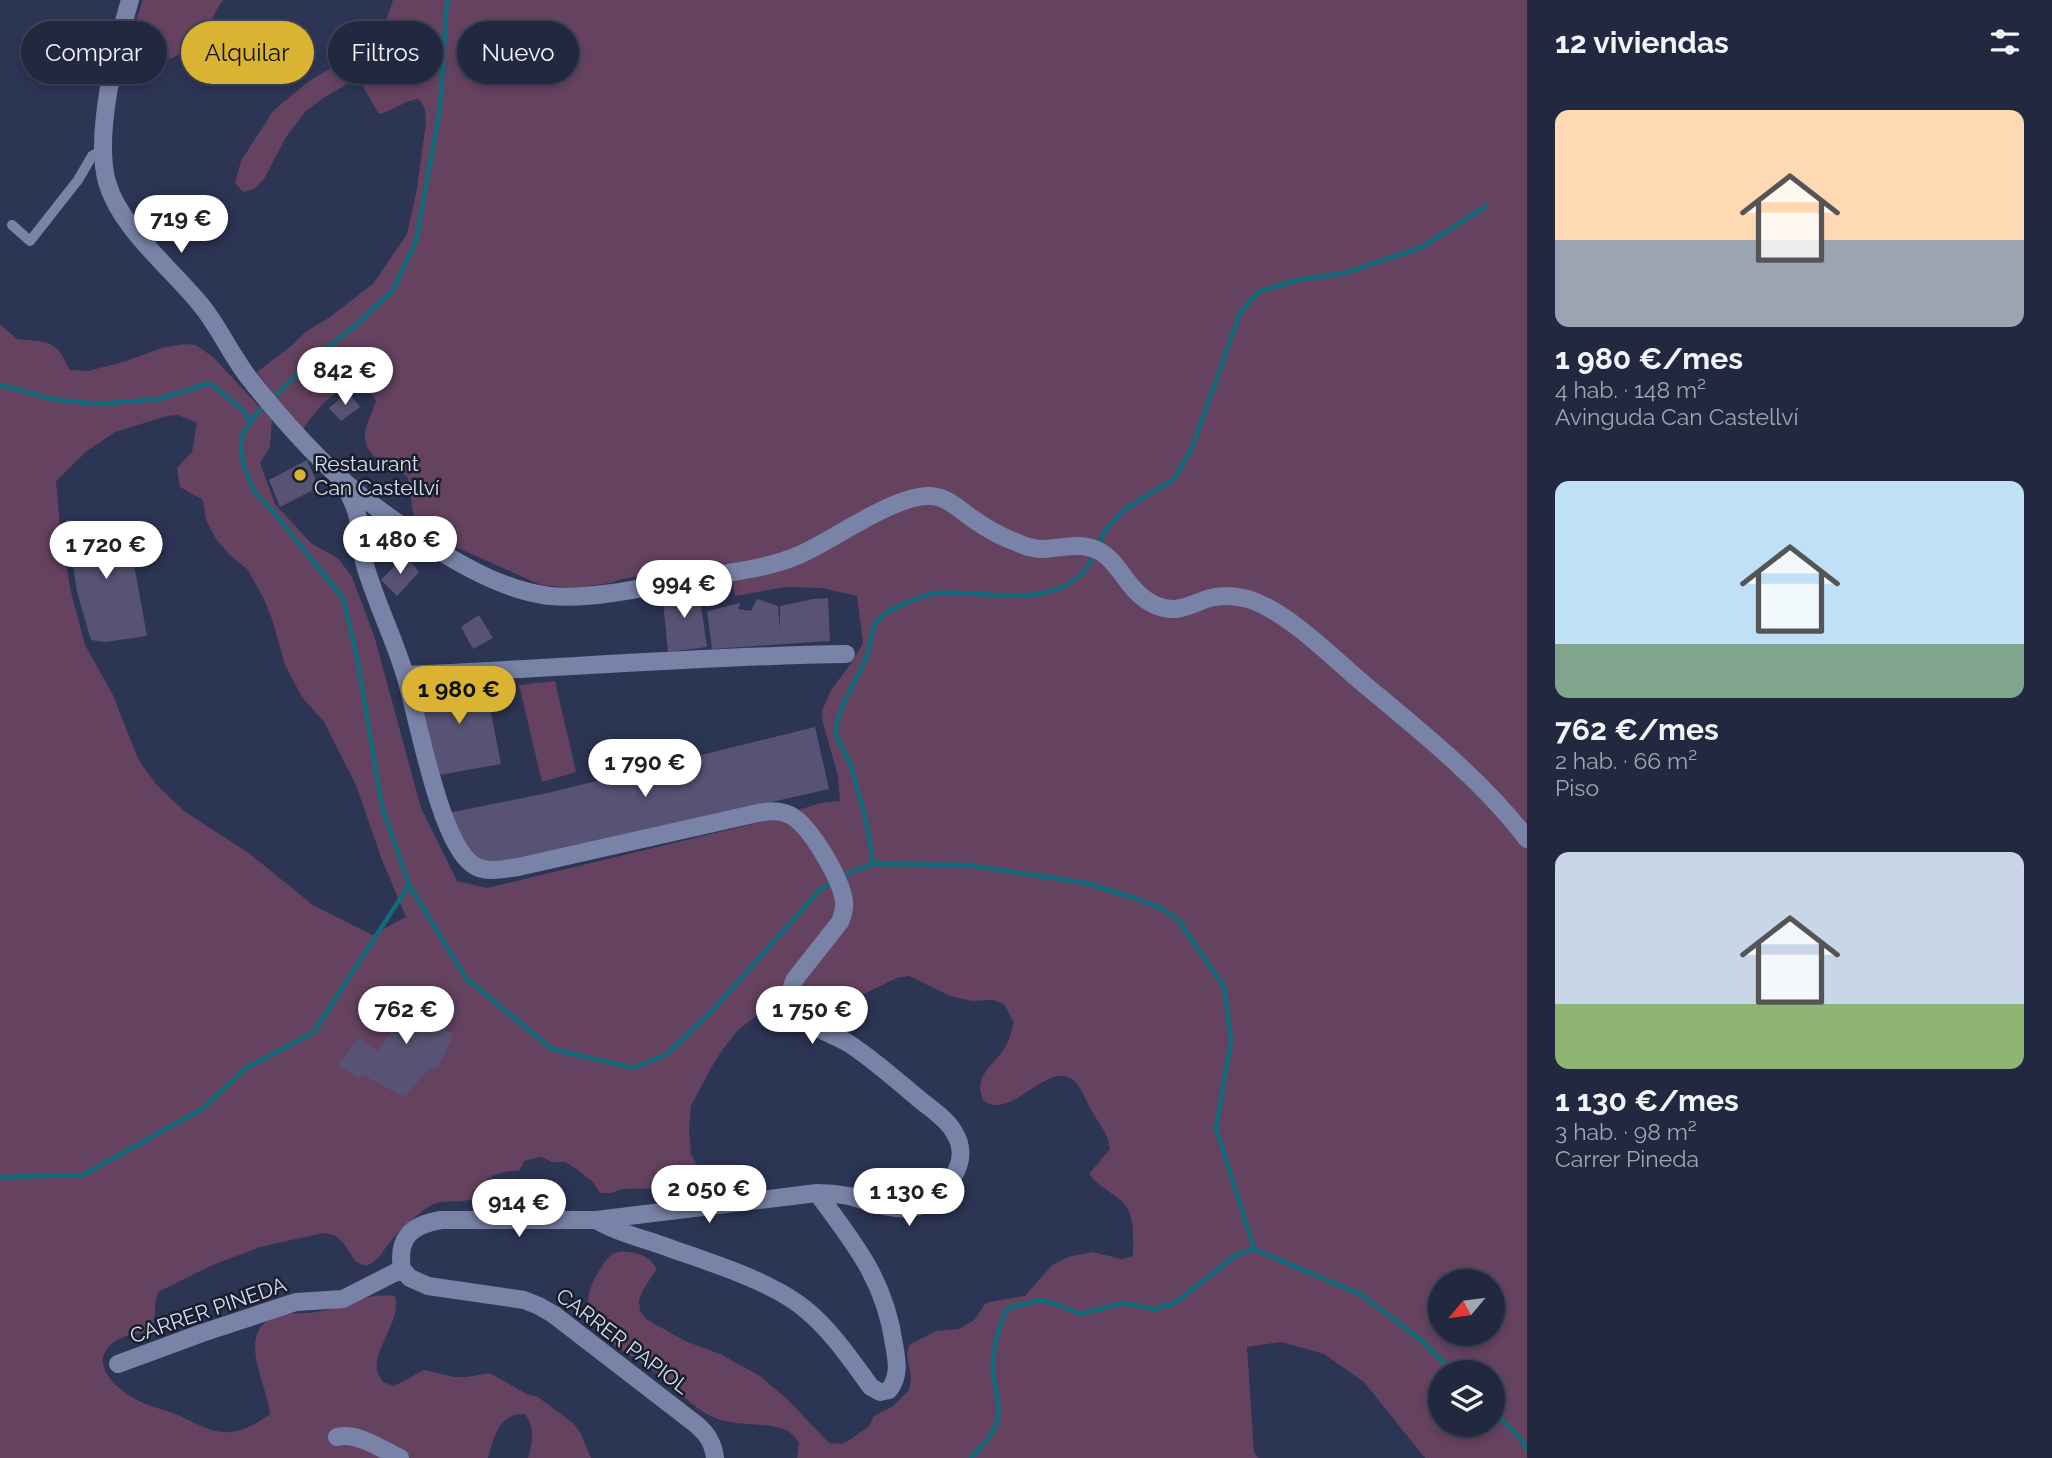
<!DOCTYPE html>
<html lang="es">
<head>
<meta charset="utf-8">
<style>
	body { margin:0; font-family:Raleway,sans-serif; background:#2d344a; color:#f1f3f6; height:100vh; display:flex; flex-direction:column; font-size:26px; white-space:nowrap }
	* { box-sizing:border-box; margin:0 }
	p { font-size:23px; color:#a2a6b0 }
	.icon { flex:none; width:38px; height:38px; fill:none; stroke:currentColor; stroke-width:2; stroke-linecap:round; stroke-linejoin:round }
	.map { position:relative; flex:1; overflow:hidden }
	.drawer { display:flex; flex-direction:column; background:#21283f; width:525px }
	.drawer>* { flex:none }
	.banner { position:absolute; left:21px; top:21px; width:665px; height:63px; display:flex; gap:14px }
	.needle { width:46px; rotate:241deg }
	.tools { position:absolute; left:1428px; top:1269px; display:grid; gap:14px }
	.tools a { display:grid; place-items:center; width:77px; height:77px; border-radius:50%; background:#21283f; box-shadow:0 4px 10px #0003,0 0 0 2px #3e4459; font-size:35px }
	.price { position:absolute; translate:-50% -60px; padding:0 16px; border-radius:24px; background:#fff; color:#222; font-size:23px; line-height:46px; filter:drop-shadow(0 2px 4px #0008) }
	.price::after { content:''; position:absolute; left:50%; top:42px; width:21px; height:16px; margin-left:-10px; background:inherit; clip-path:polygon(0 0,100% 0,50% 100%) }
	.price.active { background:#dab333; color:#111 }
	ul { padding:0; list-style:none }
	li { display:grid; align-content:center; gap:14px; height:371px; padding:0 28px }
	li span { display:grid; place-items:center; height:217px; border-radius:14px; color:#555 }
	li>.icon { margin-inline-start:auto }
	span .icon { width:126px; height:126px; fill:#fffc; stroke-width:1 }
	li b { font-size:30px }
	h2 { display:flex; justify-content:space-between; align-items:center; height:84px; padding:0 28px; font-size:30px }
	.tag { padding:0 24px; border-radius:32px; background:#21283f; box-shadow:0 4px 10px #0003,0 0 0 2px #3e4459; font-size:24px; line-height:63px }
	.tag.active { background:#dab333; color:#111 }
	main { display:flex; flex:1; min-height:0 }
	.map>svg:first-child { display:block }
	.green { fill:#644260; fill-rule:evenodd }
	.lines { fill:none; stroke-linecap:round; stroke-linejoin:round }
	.stream { stroke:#106c7a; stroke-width:4.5 }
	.building { fill:#585375 }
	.service { stroke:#7883a7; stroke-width:10 }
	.minor { stroke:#7883a7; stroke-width:18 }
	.tertiary { stroke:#7883a7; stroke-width:18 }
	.poi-dot { fill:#dab333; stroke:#191e2c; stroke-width:2.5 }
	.labels { text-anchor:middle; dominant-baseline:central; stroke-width:5; stroke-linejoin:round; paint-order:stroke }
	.poi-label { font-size:21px; fill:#d8dff3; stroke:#191e2c; text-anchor:start }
	.street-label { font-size:21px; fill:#d8dff3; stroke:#191e2c }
</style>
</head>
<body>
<main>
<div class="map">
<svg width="1527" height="1458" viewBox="0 0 1527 1458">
	<rect width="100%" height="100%" fill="#2c3554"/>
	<!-- green -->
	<path class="green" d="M 143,0 L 223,0 C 216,10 212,20 206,30 C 194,49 171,61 149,65 L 132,33 Z
		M 393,0 L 1527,0 L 1527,1458 L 1425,1458 L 1364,1382 L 1324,1354 L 1281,1342 L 1247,1347 L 1254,1452 L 1258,1458 L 797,1458 L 799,1443 C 797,1440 795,1437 792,1434 C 778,1422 743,1426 725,1421 C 697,1415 677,1388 655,1372 C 637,1359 614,1348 599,1331 C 581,1311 587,1289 601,1268 C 605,1262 608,1256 615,1253 C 625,1249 644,1254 651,1261 C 653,1263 655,1267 657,1269 L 644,1288 L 639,1300 L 640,1311 L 646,1319 L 685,1341 L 720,1354 L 760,1376 L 787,1399 L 829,1443 L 842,1444 L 851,1439 L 869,1426 L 874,1416 L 892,1407 L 909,1390 L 911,1378 L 907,1355 L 909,1345 L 936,1331 L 959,1329 L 974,1320 L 985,1304 L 990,1302 L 1025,1296 L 1052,1265 L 1068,1257 L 1092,1252 L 1122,1259 L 1133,1256 C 1133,1236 1136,1212 1119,1199 C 1108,1190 1097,1185 1089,1174 L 1110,1149 C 1108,1132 1097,1122 1089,1106 C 1085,1098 1080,1085 1072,1079 C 1050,1064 1020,1107 994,1105 C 990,1105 987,1103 984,1101 C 972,1077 992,1067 1004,1049 C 1009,1041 1011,1032 1014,1023 L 1004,1004 L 993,1000 L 972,1001 L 950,996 L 909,976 L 897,978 L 860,996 L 835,997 L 824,992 L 811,995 L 756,1016 L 738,1030 L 723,1049 L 711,1068 L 691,1106 L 689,1128 L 691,1154 L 710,1187 L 622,1189 L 611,1193 L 600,1193 L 593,1182 L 578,1170 L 565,1162 L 552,1162 L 541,1157 L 524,1161 L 520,1170 C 497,1173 484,1174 476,1198 C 461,1204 446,1199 434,1204 C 421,1210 401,1229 392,1240 C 383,1250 379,1261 366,1266 L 356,1262 L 344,1244 L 336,1236 L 325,1233 L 314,1235 L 260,1247 L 208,1267 L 158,1292 C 153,1306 157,1319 150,1332 C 140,1334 129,1334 119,1339 C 85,1357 112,1387 135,1399 C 146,1405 158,1408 170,1412 C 191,1419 208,1434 231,1432 C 246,1430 259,1422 270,1414 C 267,1383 233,1329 279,1316 C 291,1312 305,1314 317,1312 C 344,1308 366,1292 395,1296 C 402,1321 373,1347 377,1372 C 378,1373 382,1381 383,1382 L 394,1386 L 424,1370 L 455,1377 L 467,1377 L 489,1373 L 527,1394 L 538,1397 L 573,1423 L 580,1432 L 591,1458 L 528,1458 C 533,1443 535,1428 525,1414 C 499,1413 494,1437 488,1458 L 0,1458 L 0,324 L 17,339 L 39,341 L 50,344 L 59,350 L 70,370 L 88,371 L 123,362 L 162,348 L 185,344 L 196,345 L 213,357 L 272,420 L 270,447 L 260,463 L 275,504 L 311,543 L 339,559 L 352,577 L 374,635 L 421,808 L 457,881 L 487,888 L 765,821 L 820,803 L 840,801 L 838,776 L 823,723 L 822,711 L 831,690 L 852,662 L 863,643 L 857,596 L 822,588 L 786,587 L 735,596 L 727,563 L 622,579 L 610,583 L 574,588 L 541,585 L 429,535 C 403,513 417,501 407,476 C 390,468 362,456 365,433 C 366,423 373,411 376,401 C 354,359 316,410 301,432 L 257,372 L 291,346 L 308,330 L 327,319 L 373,284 L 407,234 L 417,189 L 426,122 L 425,109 L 419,99 C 404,100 394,111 379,114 L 362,85 L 351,82 L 323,98 L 305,112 L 286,137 L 264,179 L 254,189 L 243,192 L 235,183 L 241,161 L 273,111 L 309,81 L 380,39 ZM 178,415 L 197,423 L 192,452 L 177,468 L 180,487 L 203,500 L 206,520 L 216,539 L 230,555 L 247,569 L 263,597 L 272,619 L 285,665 L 302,697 L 324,722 L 356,785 L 382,860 L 406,917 L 372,935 L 313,905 L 250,854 L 184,811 L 156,784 L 142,765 L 137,756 L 112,693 L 85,645 L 71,592 L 60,527 L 56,481 L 87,451 L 115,432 L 167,416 ZM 1440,1281 L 1493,1281 L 1493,1334 L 1440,1334 ZM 1440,1372 L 1493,1372 L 1493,1424 L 1440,1424 Z
		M 555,681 L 576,772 L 542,782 L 519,685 Z"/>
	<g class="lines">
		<!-- stream -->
		<path class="stream" d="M 0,385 L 57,400 L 98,404 L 159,399 L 210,383 L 244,411 L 250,423
			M 272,399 L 305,366 L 356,325 L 393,290 L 416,241 L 440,108 L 447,0
			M 265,405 L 257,413 L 241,437 L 243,464 L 254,491 L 275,514 L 343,598 L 357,657 L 382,807 L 409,885 L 466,978 L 552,1049 L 633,1068 L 666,1055 L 710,1013 L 820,890 L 833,882
			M 1099,545 L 1105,530 L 1125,509 L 1173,480 L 1192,448 L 1240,313 L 1258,292 L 1297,280 L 1345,273 L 1422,247 L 1486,206
			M 873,864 C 870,832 860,797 851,766 C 847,753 834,741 836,727 C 839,707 855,682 864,663 C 869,653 871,631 876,623 C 882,614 897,606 907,603 C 916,599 927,594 937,593 C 988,590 1069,615 1095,553
			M 840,878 L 849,873 L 873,864 L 966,865 L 1086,883 L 1137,899 L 1158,907 L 1177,918 L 1224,987 L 1231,1040 L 1216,1128 L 1254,1249 L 1362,1295 L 1422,1341 L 1453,1372
			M 0,1177 L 83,1175 L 202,1109 L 246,1068 L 313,1033 L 409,885
			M 1493,1411 L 1522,1440 L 1527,1450
			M 971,1458 C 981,1447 992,1436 997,1422 C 1002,1406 994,1389 993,1372 C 992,1354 998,1324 1008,1308 L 1040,1300 L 1059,1305 L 1080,1314 L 1124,1303 L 1154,1309 L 1175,1303 L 1236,1255 L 1254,1249"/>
	</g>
	<!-- building -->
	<path class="building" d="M 268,53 L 279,57 L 272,74 L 263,72 Z
		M 348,392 L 360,407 L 341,421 L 329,408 Z
		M 307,460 L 319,487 L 280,507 L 269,480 Z
		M 66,520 L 127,526 L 147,636 L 105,642 L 91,640 L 77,592 Z
		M 405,555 L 419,572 L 397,596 L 381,580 Z
		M 662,591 L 703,591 L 707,601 L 701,606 L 707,647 L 668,652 Z
		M 828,598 L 830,641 L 712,649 L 707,611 L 740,603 L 738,609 L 751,611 L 757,599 L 778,606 L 780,630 L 780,606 L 813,599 Z
		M 479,615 L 493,638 L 473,649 L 461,627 Z
		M 485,683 L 501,764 L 439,775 L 432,743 L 428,743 L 416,684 Z
		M 815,727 L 829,789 L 562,850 L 481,865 L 468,855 L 448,813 L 552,792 Z
		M 424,986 L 458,1010 L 446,1030 L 454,1034 L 438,1067 L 430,1068 L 404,1097 L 363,1075 L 358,1079 L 338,1065 L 359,1038 L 377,1051 Z"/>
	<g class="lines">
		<!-- service -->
		<path class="service" d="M 12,225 L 30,241 L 78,180 L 92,156 L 103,150"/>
		<!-- minor -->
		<path class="minor" d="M 341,480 C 348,492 355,504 358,518 C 361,534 360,550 365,565 C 376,603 394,638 405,675 C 418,717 439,840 472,864 C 485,874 503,869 518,867 L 758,813 C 770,811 779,810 790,815 C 810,825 841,879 844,901 C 845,909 843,914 840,922 L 795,979 C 789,992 788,1002 797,1014 C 807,1026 833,1034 848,1043 C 873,1059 896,1080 919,1099 C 931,1109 947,1119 954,1132 C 964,1148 962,1162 953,1177 C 944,1193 929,1206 911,1208 C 890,1211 869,1201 849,1196 C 838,1194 827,1193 817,1193 L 596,1220 L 441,1220 C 411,1225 397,1238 402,1269
			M 405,675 C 552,669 699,656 846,654
			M 596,1220 C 620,1234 646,1239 672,1249 C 712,1263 773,1282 805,1309 C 831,1330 851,1360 871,1387 L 880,1392 L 889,1390 C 900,1376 897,1361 894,1344 C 885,1280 854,1243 817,1193
			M 402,1269 L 410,1278 L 428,1286 L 524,1300 L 539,1306 L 553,1314 L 697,1425 C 708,1435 713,1443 715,1458
			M 118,1364 L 202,1333 L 296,1302 L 343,1299 L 402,1269
			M 337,1437 C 358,1432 381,1449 400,1458"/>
		<!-- tertiary -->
		<path class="tertiary" d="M 130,0 C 116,47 94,135 107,182 C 120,228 171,268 201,305 C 219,327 231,355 249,378 C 279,416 318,460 355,491 C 375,508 397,522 418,537 C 456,563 504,591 550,596 C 594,600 651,586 695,578 C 730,572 767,569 799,555 C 834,540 895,494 931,496 C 948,497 960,510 973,519 C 986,528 1001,537 1016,542 C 1024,546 1035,549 1044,549 C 1064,548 1082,541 1101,552 C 1121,564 1128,593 1155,605 C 1177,615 1190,604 1210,598 C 1223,594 1236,596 1248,599 C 1286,611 1328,653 1358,679 C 1416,728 1482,779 1527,839"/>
	</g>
	<!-- markers -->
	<circle class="poi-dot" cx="300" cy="475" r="7"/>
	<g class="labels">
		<!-- poi labels -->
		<g class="poi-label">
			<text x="314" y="463">Restaurant<tspan x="314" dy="24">Can Castellví</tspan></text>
		</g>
		<!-- street labels -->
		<g class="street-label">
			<text transform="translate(208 1310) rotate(-19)">CARRER PINEDA</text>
			<text transform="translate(623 1341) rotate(37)">CARRER PAPIOL</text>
		</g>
	</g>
</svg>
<div class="tools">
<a><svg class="needle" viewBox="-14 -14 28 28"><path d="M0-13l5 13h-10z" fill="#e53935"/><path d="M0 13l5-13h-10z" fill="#a2a6b0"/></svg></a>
<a><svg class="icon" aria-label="layers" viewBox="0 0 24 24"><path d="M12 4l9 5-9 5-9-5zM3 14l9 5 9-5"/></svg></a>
</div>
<b class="price" style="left:181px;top:255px">719 €</b>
<b class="price" style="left:345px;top:407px">842 €</b>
<b class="price" style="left:400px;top:576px">1 480 €</b>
<b class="price" style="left:106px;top:581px">1 720 €</b>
<b class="price" style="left:684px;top:620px">994 €</b>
<b class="price active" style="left:459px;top:726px">1 980 €</b>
<b class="price" style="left:645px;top:799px">1 790 €</b>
<b class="price" style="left:406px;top:1046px">762 €</b>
<b class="price" style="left:812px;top:1046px">1 750 €</b>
<b class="price" style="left:709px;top:1225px">2 050 €</b>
<b class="price" style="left:909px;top:1228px">1 130 €</b>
<b class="price" style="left:519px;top:1239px">914 €</b>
<div class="banner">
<a class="tag">Comprar</a>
<a class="tag active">Alquilar</a>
<a class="tag">Filtros</a>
<a class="tag">Nuevo</a>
</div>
</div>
<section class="drawer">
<h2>12 viviendas<svg class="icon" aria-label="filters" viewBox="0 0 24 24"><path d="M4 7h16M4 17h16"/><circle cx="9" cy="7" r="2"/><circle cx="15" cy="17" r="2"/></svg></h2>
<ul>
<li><span style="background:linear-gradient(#ffd9b3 60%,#9aa5b1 0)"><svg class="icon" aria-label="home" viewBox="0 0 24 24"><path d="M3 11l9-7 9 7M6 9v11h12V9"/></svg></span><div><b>1 980 €/mes</b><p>4 hab. · 148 m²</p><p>Avinguda Can Castellví</p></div></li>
<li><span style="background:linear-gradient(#bfe0f5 75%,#7fa58c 0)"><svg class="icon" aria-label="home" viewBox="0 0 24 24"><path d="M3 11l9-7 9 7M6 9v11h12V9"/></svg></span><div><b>762 €/mes</b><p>2 hab. · 66 m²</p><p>Piso</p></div></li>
<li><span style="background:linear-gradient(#c9d6e8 70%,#8fb573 0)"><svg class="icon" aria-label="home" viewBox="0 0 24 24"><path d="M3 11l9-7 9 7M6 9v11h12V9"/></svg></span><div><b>1 130 €/mes</b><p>3 hab. · 98 m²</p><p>Carrer Pineda</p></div></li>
</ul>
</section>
</main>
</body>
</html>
